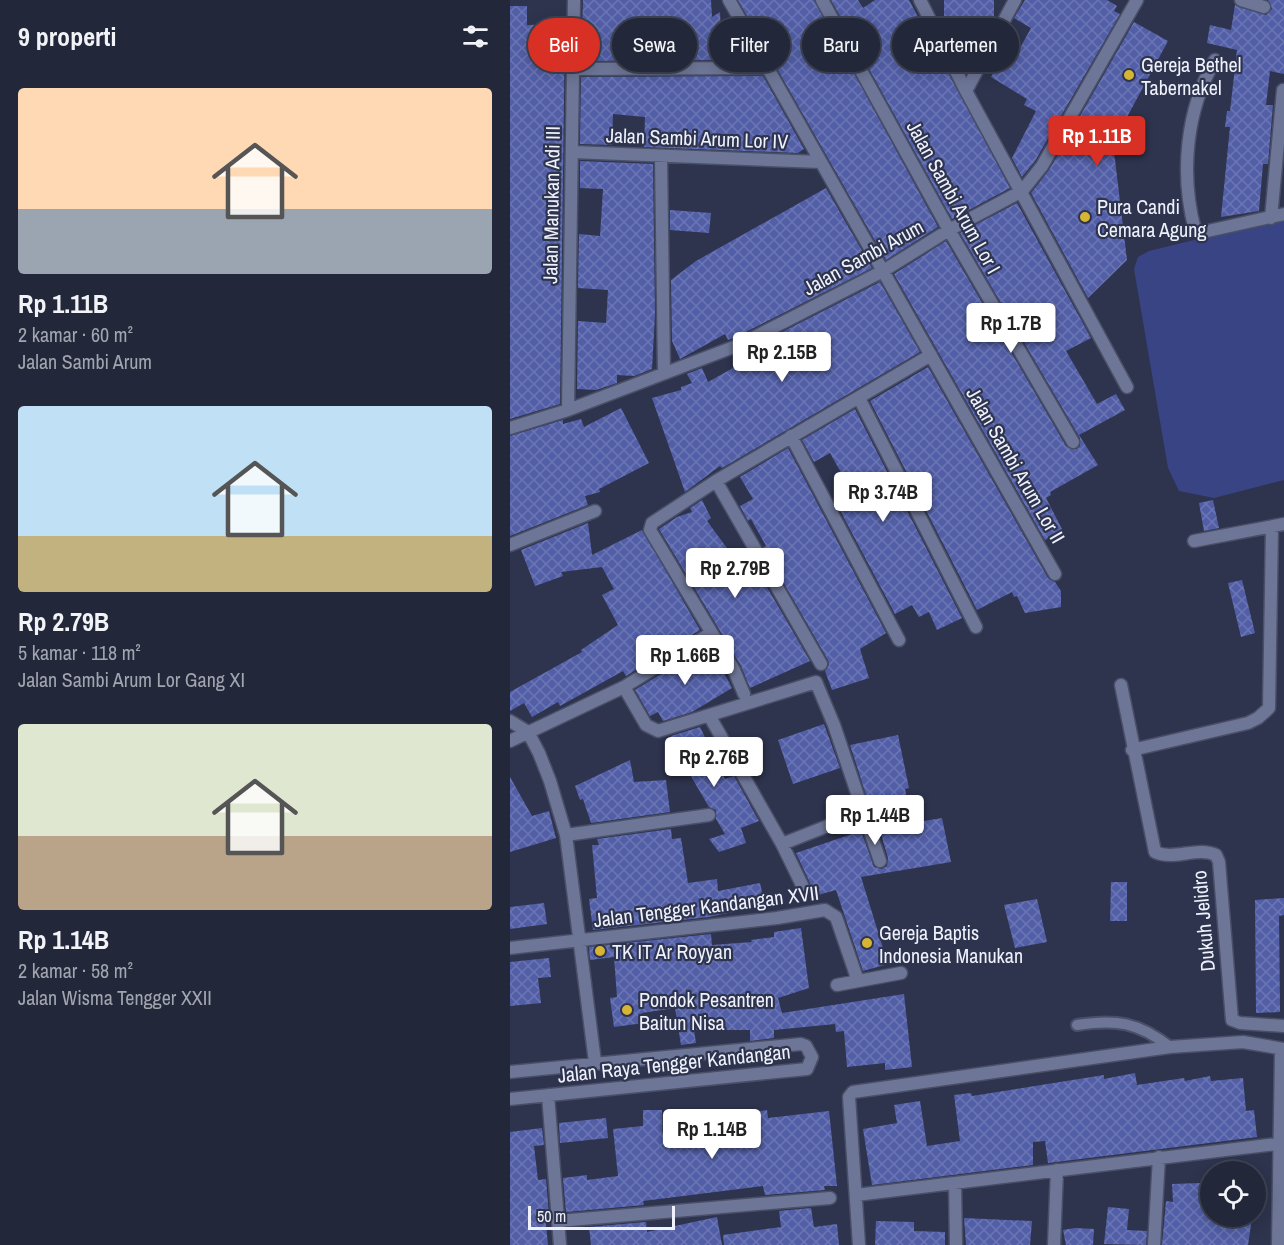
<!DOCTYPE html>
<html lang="id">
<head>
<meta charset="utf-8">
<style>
	body { margin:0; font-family:"Archivo Narrow",sans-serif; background:#2e3345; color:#f1f3f6; height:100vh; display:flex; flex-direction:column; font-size:22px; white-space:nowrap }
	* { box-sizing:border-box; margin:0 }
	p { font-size:20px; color:#a2a5af }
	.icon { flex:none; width:33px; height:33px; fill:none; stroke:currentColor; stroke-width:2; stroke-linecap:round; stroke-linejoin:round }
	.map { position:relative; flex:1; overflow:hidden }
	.panel { display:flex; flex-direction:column; background:#22273a; width:510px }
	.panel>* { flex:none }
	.top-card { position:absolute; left:18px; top:18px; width:570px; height:54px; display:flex; gap:12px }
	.buttons { position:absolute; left:690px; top:1161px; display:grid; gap:12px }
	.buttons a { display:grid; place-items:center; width:66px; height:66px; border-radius:50%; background:#22273a; box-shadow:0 3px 15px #0003,0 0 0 2px #3f4454; font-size:30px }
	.scale { position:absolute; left:18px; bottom:15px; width:147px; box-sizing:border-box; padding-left:6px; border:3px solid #eff2fc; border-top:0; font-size:16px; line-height:21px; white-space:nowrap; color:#eff2fc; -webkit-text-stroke:4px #2e344e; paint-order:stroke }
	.price { position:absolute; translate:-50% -51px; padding:0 14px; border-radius:6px; background:#fff; color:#222; font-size:20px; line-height:39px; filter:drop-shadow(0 2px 3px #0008) }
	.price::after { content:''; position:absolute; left:50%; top:36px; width:18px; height:14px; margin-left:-9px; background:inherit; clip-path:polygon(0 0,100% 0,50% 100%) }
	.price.selected { background:#d93025; color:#fff }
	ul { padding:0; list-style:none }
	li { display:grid; align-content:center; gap:12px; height:318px; padding:0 18px }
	li span { display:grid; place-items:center; height:186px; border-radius:6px; color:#555 }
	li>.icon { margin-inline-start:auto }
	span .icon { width:108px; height:108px; fill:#fffc; stroke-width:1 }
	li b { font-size:26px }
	h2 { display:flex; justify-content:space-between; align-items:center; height:72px; padding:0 18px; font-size:26px }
	.pill { padding:0 21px; border-radius:27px; background:#22273a; box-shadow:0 3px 15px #0003,0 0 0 2px #3f4454; font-size:21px; line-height:54px }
	.pill.selected { background:#d93025; color:#fff }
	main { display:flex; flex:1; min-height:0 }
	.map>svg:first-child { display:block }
	.green { fill:#394484 }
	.building { fill:url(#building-cross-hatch) }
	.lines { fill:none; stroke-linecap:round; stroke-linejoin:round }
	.service-casing { stroke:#494f66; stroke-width:14 }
	.minor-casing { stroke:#494f66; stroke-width:15 }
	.service { stroke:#6e7697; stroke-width:10 }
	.minor { stroke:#6e7697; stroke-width:12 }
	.poi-dot { fill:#d6b534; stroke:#2e344e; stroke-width:2 }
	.labels { text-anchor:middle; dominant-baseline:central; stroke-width:4.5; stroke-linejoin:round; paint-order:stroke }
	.poi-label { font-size:20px; fill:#eff2fc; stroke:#2e344e; text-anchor:start }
	.street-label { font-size:20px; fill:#eff2fc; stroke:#2e344e }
</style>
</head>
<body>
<main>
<section class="panel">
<h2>9 properti<svg class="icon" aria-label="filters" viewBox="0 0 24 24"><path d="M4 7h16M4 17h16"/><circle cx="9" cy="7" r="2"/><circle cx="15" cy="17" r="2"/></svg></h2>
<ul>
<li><span style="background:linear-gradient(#ffd9b3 65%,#9aa5b1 0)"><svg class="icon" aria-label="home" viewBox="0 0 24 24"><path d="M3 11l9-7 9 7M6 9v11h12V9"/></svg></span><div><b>Rp 1.11B</b><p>2 kamar · 60 m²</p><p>Jalan Sambi Arum</p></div></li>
<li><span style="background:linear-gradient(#bfe0f5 70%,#c2b280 0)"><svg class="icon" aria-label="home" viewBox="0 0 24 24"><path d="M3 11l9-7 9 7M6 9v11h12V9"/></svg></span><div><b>Rp 2.79B</b><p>5 kamar · 118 m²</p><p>Jalan Sambi Arum Lor Gang XI</p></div></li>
<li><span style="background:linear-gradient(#dfe7d0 60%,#b9a48a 0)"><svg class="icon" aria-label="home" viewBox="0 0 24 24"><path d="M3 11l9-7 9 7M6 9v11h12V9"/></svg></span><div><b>Rp 1.14B</b><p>2 kamar · 58 m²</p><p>Jalan Wisma Tengger XXII</p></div></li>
</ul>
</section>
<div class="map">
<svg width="774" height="1245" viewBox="0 0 774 1245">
	<defs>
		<pattern id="building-cross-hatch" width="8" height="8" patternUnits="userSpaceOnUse" patternTransform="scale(1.5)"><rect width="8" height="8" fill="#525fa7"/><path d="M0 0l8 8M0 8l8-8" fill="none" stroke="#6b76b4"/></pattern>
	</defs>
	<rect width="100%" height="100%" fill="#2e344e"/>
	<!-- green -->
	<path class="green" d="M 774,218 L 774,480 L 704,498 L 669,491 L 658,468 L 624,269 L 628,257 L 639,251 Z"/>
	<!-- building -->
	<path class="building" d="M 73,0 L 201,0 L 202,17 L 210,12 L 212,60 L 71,61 Z
		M 228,0 L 304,0 L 428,227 L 376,260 Z
		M 321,0 L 348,0 L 353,8 L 365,0 L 399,0 L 500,188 L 442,219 Z
		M 434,0 L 484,0 L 484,21 L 480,30 L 434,29 Z
		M 515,0 L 597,0 L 607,6 L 604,11 L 610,14 L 525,161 L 512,177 L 502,158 L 526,111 L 514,105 L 517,99 L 481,77 L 496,52 L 505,57 L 521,28 L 504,18 Z
		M 758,0 L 774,0 L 774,74 L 760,71 L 756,105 L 763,105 L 758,164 L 753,164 L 749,211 L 711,217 L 720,127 L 715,127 L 717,111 L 720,111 L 727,50 L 697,43 L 700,25 L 721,30 L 725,5 L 756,15 L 762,9 Z
		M 0,6 L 17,6 L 17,25 L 55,24 L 50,404 L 0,419 Z
		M 624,22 L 658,41 L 603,143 L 617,260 L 578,298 L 521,193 L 539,170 Z
		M 253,76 L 294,149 L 288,153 L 134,147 L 135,117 L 103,114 L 102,145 L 70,144 L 71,77 Z
		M 70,161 L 143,164 L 145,315 L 142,369 L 124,376 L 107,375 L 107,383 L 86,390 L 67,389 L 68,321 L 96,323 L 98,290 L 68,288 L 69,234 L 90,236 L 93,189 L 70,188 Z
		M 316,188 L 362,268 L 226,337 L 218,340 L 215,334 L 170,359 L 162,341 L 161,280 L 186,261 Z
		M 507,203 L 581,338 L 556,351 L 587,404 L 606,394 L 615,410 L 569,435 L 588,465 L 540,492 L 541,495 L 536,498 L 553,531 L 535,540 L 384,274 L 436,241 L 556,446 L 567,449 L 570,446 L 570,438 L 450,233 Z
		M 160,210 L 201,213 L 199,233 L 160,230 Z
		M 370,282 L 410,352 L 212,468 L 210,466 L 175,492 L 142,398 L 171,390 L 171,387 L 182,383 L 177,374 L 192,368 L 198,382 L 232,363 L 227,355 Z
		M 418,367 L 538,578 L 545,582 L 551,591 L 551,607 L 515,613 L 507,596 L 504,597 L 502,592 L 467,610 L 360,401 Z
		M 111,408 L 139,463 L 89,489 L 90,492 L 75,496 L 78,505 L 0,536 L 0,436 L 53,420 L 53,424 L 71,419 L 74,427 Z
		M 345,409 L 452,618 L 427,630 L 419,612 L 409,617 L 402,605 L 385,614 L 326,503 L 343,494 L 320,453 L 304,462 L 292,440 Z
		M 278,448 L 376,633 L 350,649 L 359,678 L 322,690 L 315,671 L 319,665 L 318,660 L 253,547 L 256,546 L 241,519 L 238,521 L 230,506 L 243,499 L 230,477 Z
		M 192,500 L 201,518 L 197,521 L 228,563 L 239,556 L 300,661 L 240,688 L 231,666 L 149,529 L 167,517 L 182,512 L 180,508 Z
		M 703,500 L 709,528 L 694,531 L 689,503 Z
		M 78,523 L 82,555 L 132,530 L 190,630 L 116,676 L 113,671 L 50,706 L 48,702 L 22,717 L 14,703 L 0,711 L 0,692 L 72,652 L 71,650 L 108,625 L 92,595 L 104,589 L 92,567 L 51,572 L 53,576 L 25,586 L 11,550 Z
		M 732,580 L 745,633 L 731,637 L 718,583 Z
		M 199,644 L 222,688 L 182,712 L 153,721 L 148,712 L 140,716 L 125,690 Z
		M 314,724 L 330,768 L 283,784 L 268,740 Z
		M 190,727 L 215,779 L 224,776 L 249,821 L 231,828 L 236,843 L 209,852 L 199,839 L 215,834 L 206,819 L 206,810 L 199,807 L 179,773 L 175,775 L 158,741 L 163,739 L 161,736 Z
		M 388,735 L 399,788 L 395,789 L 402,823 L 432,818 L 441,862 L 351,877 L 378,964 L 353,971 L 326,890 L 301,897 L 300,883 L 286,853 L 351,831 L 364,867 L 372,869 L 377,866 L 378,858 L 360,797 L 357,798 L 340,745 Z
		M 120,760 L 124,782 L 156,780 L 160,812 L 81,823 L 73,799 L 70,800 L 65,786 Z
		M 0,777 L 22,816 L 39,811 L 46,838 L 0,852 Z
		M 161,829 L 162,839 L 171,838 L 178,883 L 207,879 L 208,891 L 250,883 L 255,905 L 199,917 L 83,930 L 79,899 L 87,898 L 82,845 L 89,845 L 87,839 Z
		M 601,882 L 617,882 L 617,921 L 600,921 Z
		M 774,898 L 774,915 L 769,916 L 770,1012 L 746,1013 L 745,900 Z
		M 527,899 L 537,942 L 505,948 L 494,905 Z
		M 34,903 L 37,924 L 0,929 L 0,907 Z
		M 291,928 L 299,988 L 268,998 L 272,1013 L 394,994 L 402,1067 L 375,1070 L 375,1063 L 337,1067 L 334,1031 L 326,1032 L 325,1024 L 264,1030 L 264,1038 L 240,1041 L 240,1030 L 184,1030 L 186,1043 L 171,1045 L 165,1008 L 132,1013 L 134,1023 L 104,1027 L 100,998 L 107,997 L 104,957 L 80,960 L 79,947 L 201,934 L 202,945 L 242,942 L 241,940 L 264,937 L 264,932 Z
		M 39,958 L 41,977 L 28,978 L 31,1003 L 0,1006 L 0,962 Z
		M 625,1073 L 627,1085 L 674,1078 L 675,1081 L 700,1076 L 701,1081 L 733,1078 L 736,1111 L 744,1110 L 747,1137 L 538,1163 L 535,1141 L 523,1142 L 523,1165 L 362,1185 L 353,1129 L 387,1123 L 384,1105 L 410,1101 L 417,1146 L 450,1141 L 444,1095 L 461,1093 L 462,1096 L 594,1075 L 594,1079 Z
		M 226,1109 L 227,1114 L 257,1110 L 258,1118 L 319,1111 L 327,1186 L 314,1186 L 315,1190 L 255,1195 L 253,1186 L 133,1201 L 134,1205 L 56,1212 L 53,1178 L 77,1175 L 77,1180 L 108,1176 L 103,1129 L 133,1126 L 133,1110 L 152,1110 L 152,1133 L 204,1128 L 201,1113 Z
		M 96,1118 L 98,1138 L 50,1143 L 49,1123 Z
		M 32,1128 L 34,1145 L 24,1146 L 28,1180 L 36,1179 L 39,1215 L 35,1215 L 38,1245 L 0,1245 L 0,1132 Z
		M 690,1183 L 693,1204 L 700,1205 L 700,1216 L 742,1218 L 738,1245 L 652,1245 L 656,1201 L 663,1202 L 662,1184 Z
		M 598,1207 L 619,1209 L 617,1230 L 637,1231 L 636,1245 L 594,1244 Z
		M 301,1208 L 304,1227 L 327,1224 L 329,1245 L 214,1245 L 213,1235 L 271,1227 L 269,1211 Z
		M 207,1217 L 212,1245 L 81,1245 L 79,1227 L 136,1222 L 137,1232 Z
		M 454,1218 L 522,1221 L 520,1245 L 456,1245 Z
		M 366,1221 L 404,1222 L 404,1231 L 435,1232 L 435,1245 L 365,1245 Z
		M 565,1228 L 584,1229 L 583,1245 L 556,1245 L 553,1230 Z"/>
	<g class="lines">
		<defs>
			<path id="service" d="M 567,1025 C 606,1019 628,1022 660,1047"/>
			<path id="minor" d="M 219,0 L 545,574
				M 312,0 L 439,230 L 563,442
				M 410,0 L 456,91 L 617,387
				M 731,0 L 754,7
				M 705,60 C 676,110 670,174 685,230 L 689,233 L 774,214
				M 63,69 L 258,68
				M 456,91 L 505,0
				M 62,152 L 311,162
				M 151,157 L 154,373
				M 761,218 L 773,90
				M 349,398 L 466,627
				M 58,410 L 64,0
				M 0,428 L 58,410 L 229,345 L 373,271 L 439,230 L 512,191 L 532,166 L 627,0
				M 281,436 L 389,640
				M 206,481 L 311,664
				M 684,541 L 774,524
				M 0,545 L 85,511
				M 611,685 L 645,852 C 664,861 687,846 706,855 L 709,862 L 722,1020 L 730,1023 L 774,1026
				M 114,687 L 136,725 L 148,731 L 306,682 L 324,725 L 370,861
				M 234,694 L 224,670 L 140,530 L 142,523 L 206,481 L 421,355
				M 200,717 L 272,844 L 293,887
				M 0,721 L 18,732 L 29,753 L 40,781 L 56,835 L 85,1062
				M 0,741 L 114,687 L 201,633
				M 622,750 L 738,723 L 748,718 L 759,708 L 762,527
				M 56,835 L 199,815
				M 272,844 L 353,812
				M 0,948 L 267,918 L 315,910 L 326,917 L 348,981
				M 327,985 L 391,973
				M 0,1072 L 291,1044 L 296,1046 L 302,1057 L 297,1069 L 0,1099
				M 38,1095 L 50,1245
				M 445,1183 L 446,1245
				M 346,1195 L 774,1143
				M 48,1221 L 320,1198
				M 349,1245 L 339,1097 L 343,1092 L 660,1047 L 733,1042 L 774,1049
				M 544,1245 L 547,1170
				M 644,1245 L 649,1157
				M 768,1245 L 771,1049"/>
		</defs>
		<!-- service casing -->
		<use href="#service" class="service-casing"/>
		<!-- minor casing -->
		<use href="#minor" class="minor-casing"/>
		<!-- service -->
		<use href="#service" class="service"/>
		<!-- minor -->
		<use href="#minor" class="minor"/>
	</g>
	<!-- markers -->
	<g class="poi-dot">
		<circle cx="619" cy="75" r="6"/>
		<circle cx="575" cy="217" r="6"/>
		<circle cx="357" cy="943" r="6"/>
		<circle cx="90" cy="951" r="6"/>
		<circle cx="117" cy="1010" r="6"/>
	</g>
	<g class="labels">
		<!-- poi labels -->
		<g class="poi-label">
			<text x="631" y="64">Gereja Bethel<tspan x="631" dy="23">Tabernakel</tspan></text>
			<text x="587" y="206">Pura Candi<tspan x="587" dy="23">Cemara Agung</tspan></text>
			<text x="369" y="932">Gereja Baptis<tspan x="369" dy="23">Indonesia Manukan</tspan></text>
			<text x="102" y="951">TK IT Ar Royyan</text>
			<text x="129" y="999">Pondok Pesantren<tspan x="129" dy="23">Baitun Nisa</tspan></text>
		</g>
		<!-- street labels -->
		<g class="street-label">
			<text transform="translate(187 138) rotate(2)">Jalan Sambi Arum Lor IV</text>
			<text transform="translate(444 197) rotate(61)">Jalan Sambi Arum Lor I</text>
			<text transform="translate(41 205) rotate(-89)">Jalan Manukan Adi III</text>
			<text transform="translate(353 257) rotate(-29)">Jalan Sambi Arum</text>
			<text transform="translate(506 465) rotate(60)">Jalan Sambi Arum Lor II</text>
			<text transform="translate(196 906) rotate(-7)">Jalan Tengger Kandangan XVII</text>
			<text transform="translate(693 921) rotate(-95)">Dukuh Jelidro</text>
			<text transform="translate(164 1063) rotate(-6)">Jalan Raya Tengger Kandangan</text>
		</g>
	</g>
</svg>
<div class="buttons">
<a><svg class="icon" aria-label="locate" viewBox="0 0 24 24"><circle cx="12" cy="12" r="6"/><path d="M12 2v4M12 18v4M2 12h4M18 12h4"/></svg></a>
</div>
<div class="scale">50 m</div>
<b class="price selected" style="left:587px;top:167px">Rp 1.11B</b>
<b class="price" style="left:501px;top:354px">Rp 1.7B</b>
<b class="price" style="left:272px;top:383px">Rp 2.15B</b>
<b class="price" style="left:373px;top:523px">Rp 3.74B</b>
<b class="price" style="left:225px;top:599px">Rp 2.79B</b>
<b class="price" style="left:175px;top:686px">Rp 1.66B</b>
<b class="price" style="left:204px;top:788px">Rp 2.76B</b>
<b class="price" style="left:365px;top:846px">Rp 1.44B</b>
<b class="price" style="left:202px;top:1160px">Rp 1.14B</b>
<div class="top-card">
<a class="pill selected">Beli</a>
<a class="pill">Sewa</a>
<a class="pill">Filter</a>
<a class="pill">Baru</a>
<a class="pill">Apartemen</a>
</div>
</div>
</main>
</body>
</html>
